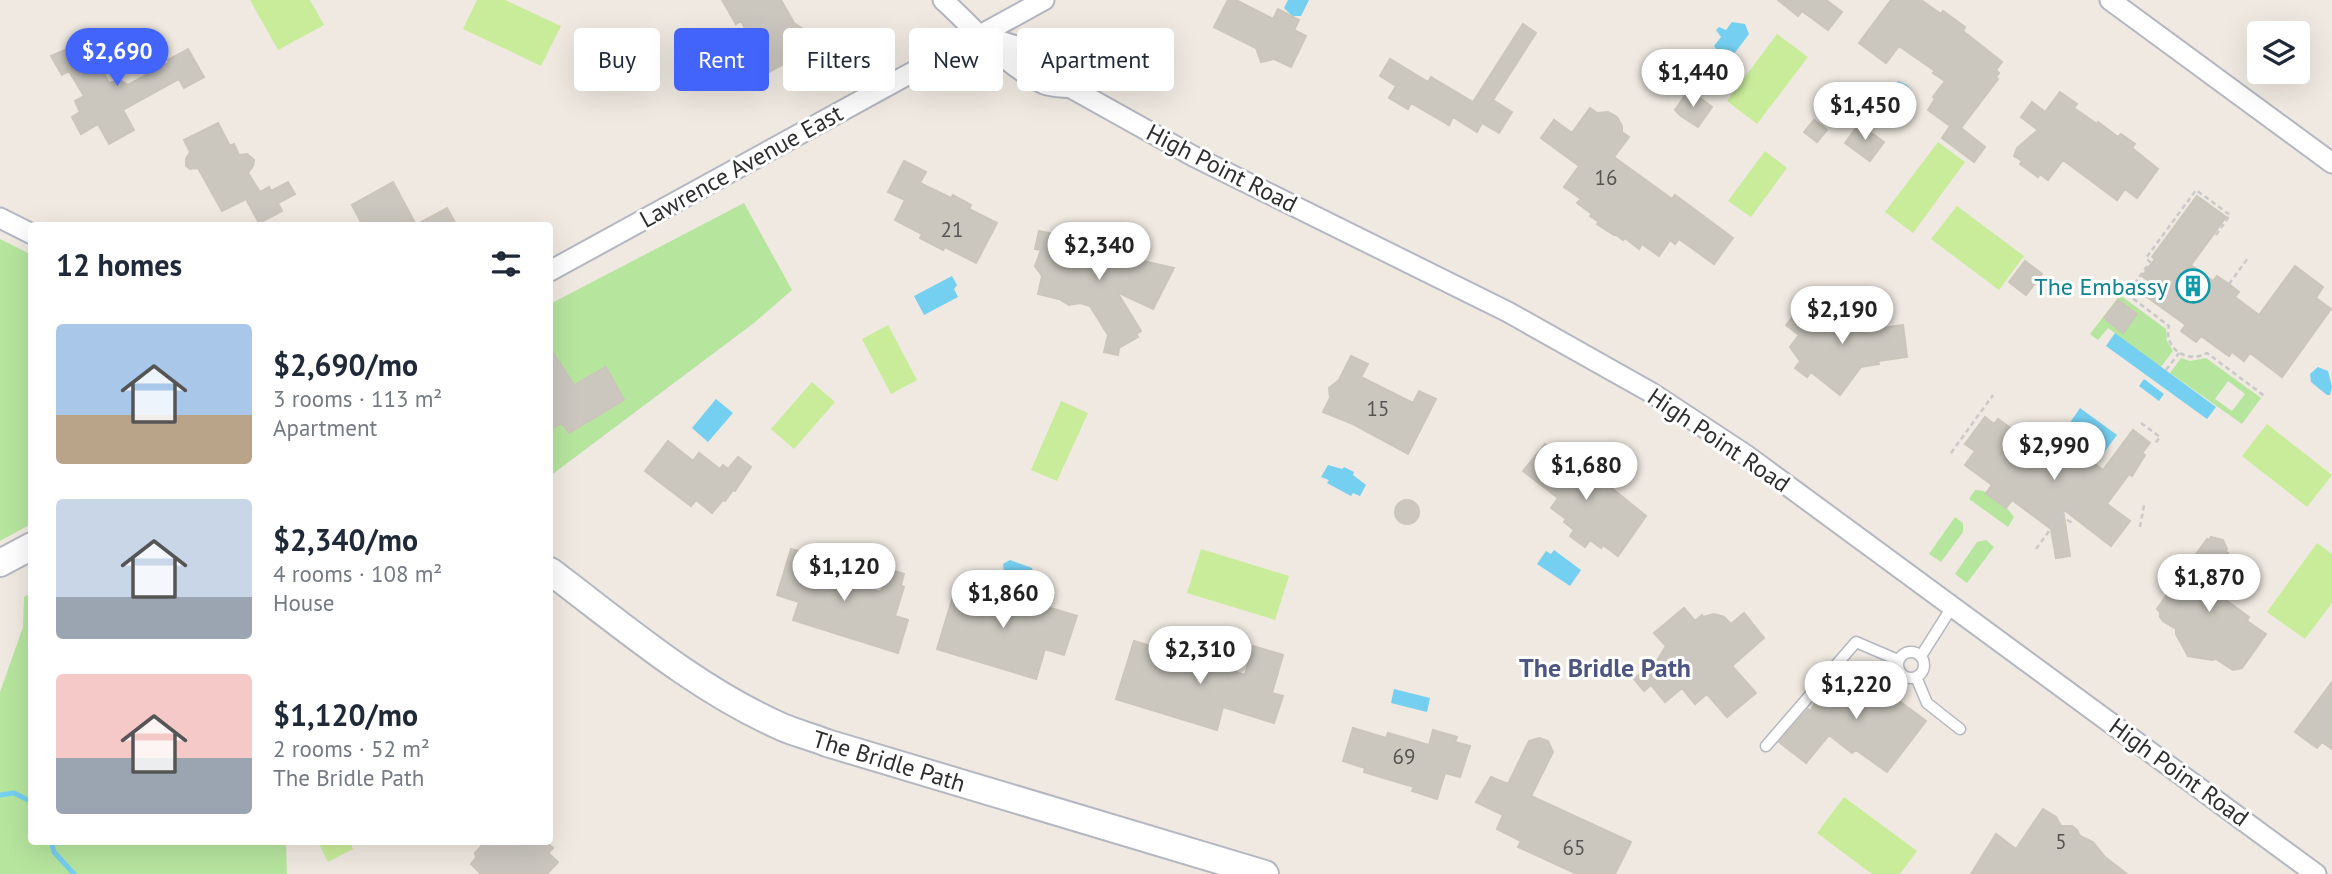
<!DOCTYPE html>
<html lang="en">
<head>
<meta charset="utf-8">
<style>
	body { margin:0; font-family:"PT Sans",sans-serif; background:#f2f2f3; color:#1f2937; height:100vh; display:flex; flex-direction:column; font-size:26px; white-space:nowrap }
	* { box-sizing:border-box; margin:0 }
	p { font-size:23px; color:#747a83 }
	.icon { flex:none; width:38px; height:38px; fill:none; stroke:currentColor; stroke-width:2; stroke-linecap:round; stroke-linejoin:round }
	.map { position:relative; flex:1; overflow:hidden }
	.details { position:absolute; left:28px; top:222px; width:525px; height:623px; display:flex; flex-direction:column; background:#fff; border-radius:7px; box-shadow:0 7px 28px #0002 }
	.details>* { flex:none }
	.banner { position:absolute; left:574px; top:28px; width:665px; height:63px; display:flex; gap:14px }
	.tools { position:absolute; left:2247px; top:21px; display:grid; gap:14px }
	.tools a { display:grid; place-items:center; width:63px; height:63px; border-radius:7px; background:#fff; box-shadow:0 7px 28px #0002; font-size:35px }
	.price { position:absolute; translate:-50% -60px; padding:0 16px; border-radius:24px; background:#fff; color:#222; font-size:23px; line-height:46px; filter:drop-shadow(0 2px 4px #0008) }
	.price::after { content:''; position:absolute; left:50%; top:42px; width:21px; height:16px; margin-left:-10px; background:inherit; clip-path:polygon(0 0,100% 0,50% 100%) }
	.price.on { background:#4264fb; color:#fff }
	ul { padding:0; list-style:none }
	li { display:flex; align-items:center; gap:21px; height:175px; padding:0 28px }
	li span { display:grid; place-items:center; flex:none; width:196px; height:140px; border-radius:7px; color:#555 }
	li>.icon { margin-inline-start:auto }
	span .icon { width:84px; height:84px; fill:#fffc; stroke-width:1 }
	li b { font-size:30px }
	h2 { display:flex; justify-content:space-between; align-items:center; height:84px; padding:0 28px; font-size:30px }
	.chip { padding:0 24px; border-radius:7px; background:#fff; box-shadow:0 7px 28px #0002; font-size:24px; line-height:63px }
	.chip.on { background:#4264fb; color:#fff }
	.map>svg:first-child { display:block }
	.green { fill:#b6e59e; fill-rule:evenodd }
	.pitch { fill:#c9ec9a }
	.water { fill:#75cff0 }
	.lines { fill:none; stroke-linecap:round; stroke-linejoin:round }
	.stream { stroke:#75cff0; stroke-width:5 }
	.building { fill:#cbc7bf; stroke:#cbc5ba; stroke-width:2 }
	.lane-casing { stroke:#b4b7c1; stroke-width:13 }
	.street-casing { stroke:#b4b7c1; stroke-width:23 }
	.secondary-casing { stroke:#b4b7c1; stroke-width:30 }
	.path { stroke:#c9c9c9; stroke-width:2.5; stroke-dasharray:5 3.5; stroke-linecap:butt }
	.lane { stroke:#fff; stroke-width:10 }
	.street { stroke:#fff; stroke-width:19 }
	.secondary { stroke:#fff; stroke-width:26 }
	.labels { text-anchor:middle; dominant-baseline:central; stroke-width:6; stroke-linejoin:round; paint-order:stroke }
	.number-label { font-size:21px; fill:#555452 }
	.street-label { font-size:24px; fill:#2e2e2e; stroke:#fff }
	.culture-label { font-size:24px; fill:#0d838f; stroke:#fff; text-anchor:end }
	.neighbourhood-label { font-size:26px; font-weight:bold; fill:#4d5680; stroke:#fff }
</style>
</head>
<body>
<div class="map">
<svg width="2332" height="874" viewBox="0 0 2332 874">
	<rect width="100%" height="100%" fill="#efe9e1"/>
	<!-- green -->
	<path class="green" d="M 744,203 L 792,290 L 754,323 L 550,476 L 550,304 Z
		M 0,239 L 32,255 L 31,524 L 0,541 Z
		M 2120,295 L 2166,329 L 2167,341 L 2173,351 L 2161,367 L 2108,328 L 2098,340 L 2090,334 ZM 2116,302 L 2120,302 L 2124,331 L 2120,331 L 2106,321 L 2106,316 Z
		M 2181,358 L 2190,361 L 2206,358 L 2261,398 L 2242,424 L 2170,373 ZM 2228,381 L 2245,394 L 2232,411 L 2215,399 Z
		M 1975,490 C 1993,490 2004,504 2014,517 L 2008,527 L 1969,499 Z
		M 1955,517 L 1963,523 L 1963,532 L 1941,562 L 1929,554 Z
		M 1986,540 L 1994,547 L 1967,583 L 1955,574 L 1977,542 Z
		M 31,593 L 32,842 L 286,842 L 287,874 L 0,874 L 0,692 L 23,627 L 24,597 Z"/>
	<!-- pitch -->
	<path class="pitch" d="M 250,0 L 310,0 L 324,25 L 278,50 Z
		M 477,0 L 505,0 L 561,26 L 541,66 L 463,29 Z
		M 1777,34 L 1808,57 L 1757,124 L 1727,101 Z
		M 1938,142 L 1965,162 L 1913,233 L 1885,212 Z
		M 1765,151 L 1787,168 L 1751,217 L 1728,201 Z
		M 1957,206 L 2024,256 L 1999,290 L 1931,239 Z
		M 888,325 L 917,380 L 891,394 L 862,339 Z
		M 812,382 L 835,402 L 794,449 L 771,429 Z
		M 1061,401 L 1088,413 L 1057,481 L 1031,470 Z
		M 2267,424 L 2332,475 L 2307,507 L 2242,456 Z
		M 2317,543 L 2332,554 L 2332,603 L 2305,639 L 2267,612 Z
		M 1201,549 L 1289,576 L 1275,620 L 1187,593 Z
		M 1844,797 L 1917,851 L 1900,874 L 1872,874 L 1817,833 Z
		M 318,842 L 350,842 L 353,849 L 328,862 Z"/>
	<!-- water -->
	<path class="water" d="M 1288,0 L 1309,0 L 1301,16 L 1292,16 L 1284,8 Z
		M 1732,22 L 1745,24 L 1749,34 L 1731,58 C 1716,57 1722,56 1714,46 L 1721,37 L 1716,30 L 1719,27 L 1726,30 Z
		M 1898,81 L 1907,85 L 1912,91 L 1885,127 L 1877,124 L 1871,117 Z
		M 952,276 L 957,285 L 954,289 L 958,297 L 924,315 L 914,296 Z
		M 2115,333 L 2216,407 L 2207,419 L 2106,346 Z
		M 2318,367 L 2328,371 L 2332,387 L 2330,395 L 2327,395 L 2311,382 L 2310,374 Z
		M 2144,379 L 2164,394 L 2159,401 L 2139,386 Z
		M 716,399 L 733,413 L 708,442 L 692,428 Z
		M 2080,408 L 2117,435 L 2103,454 L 2090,444 L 2092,440 L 2083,434 L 2080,437 L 2067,427 Z
		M 1328,465 L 1342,469 L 1344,467 L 1354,472 L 1353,475 L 1366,485 L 1360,496 L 1353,493 L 1351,496 L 1327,483 L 1329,480 L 1321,477 Z
		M 1554,550 L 1581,570 L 1570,586 L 1537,564 L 1546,551 L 1551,554 Z
		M 1010,560 L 1032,568 L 1034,576 L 1028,580 L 1004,571 L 1003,564 Z
		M 1394,689 L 1430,698 L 1427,712 L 1391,703 Z"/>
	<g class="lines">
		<!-- stream -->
		<path class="stream" d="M 0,795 L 14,793 L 32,802
			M 51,842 L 54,852 L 74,874"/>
	</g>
	<!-- building -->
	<path class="building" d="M 722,0 L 781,0 L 794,23 L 821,40 L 808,61 L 800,55 L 758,78 L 752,77 L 745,70 L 745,61 L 758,51 L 741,21 L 736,24 Z
		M 1228,0 L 1236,0 L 1273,19 L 1278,9 L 1299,20 L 1294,30 L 1306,36 L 1291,67 L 1274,59 L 1261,62 L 1256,48 L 1214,27 Z
		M 1778,0 L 1826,0 L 1842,12 L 1828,30 L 1802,11 L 1798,16 Z
		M 1891,0 L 1921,0 L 1941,14 L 1943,11 L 1965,27 L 1963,31 L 2002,62 L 1996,70 L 1999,73 L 1996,77 L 1998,79 L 1961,128 L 1985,147 L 1974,162 L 1942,138 L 1950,126 L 1928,110 L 1935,99 L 1933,97 L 1945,81 L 1933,73 L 1935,71 L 1899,46 L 1886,63 L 1859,43 Z
		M 1523,24 L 1536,33 L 1493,100 L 1512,112 L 1499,133 L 1482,123 L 1477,132 L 1453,117 L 1449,125 L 1411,103 L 1408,109 L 1389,98 L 1396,86 L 1380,76 L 1390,59 L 1428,82 L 1431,77 L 1473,102 Z
		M 93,38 L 102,53 L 95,57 L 109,83 L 120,80 L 128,85 L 170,62 L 168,60 L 188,49 L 204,77 L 184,88 L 179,79 L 123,110 L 134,130 L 109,144 L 98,124 L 81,134 L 72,117 L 80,112 L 75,101 L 84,96 L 69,71 L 62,75 L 51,56 Z
		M 1689,90 L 1712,107 L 1698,127 L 1681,116 L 1675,110 Z
		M 2060,92 L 2077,104 L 2074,108 L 2097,124 L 2098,122 L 2118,137 L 2121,134 L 2135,144 L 2132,148 L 2158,169 L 2137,198 L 2125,189 L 2117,200 L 2063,160 L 2048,180 L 2040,174 L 2038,177 L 2020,164 L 2022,161 L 2014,156 L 2017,148 L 2038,130 L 2021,117 L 2032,102 L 2045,112 Z
		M 1590,108 L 1597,113 L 1608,112 L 1617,117 L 1622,126 L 1622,132 L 1629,137 L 1614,157 L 1672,199 L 1675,195 L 1733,238 L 1714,264 L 1679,239 L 1675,244 L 1670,240 L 1659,256 L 1642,244 L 1639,249 L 1625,238 L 1623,240 L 1615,234 L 1614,235 L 1597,224 L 1599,222 L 1590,216 L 1592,214 L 1577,203 L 1581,199 L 1564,187 L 1579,166 L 1541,138 L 1554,120 L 1572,133 Z
		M 1814,120 L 1827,130 L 1817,142 L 1804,132 Z
		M 218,123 L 230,146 L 234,144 L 239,155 L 247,154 L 254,160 L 253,166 L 248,173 L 260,192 L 269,187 L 271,191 L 288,182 L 295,194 L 278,203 L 282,211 L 259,223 L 246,199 L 222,211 L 198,168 L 190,169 L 186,166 L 186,159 L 190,152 L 184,140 Z
		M 1859,124 L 1884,142 L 1870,161 L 1845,143 Z
		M 904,161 L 926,172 L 920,183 L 951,198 L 953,195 L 971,205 L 969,209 L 997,223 L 976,263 L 945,247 L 943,250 L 920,238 L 922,234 L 895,220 L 905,200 L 888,192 Z
		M 393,182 L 416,225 L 447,208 L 457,226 L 363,226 L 352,205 Z
		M 2197,196 L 2226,217 L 2191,265 L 2213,281 L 2217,276 L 2229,284 L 2239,292 L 2235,297 L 2259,315 L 2295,266 L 2323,287 L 2316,298 L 2331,309 L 2282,377 L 2250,353 L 2244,361 L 2232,352 L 2229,356 L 2201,336 L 2196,342 L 2181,331 L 2186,325 L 2147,297 L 2155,286 L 2142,276 L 2155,259 L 2152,257 Z
		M 1039,231 L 1063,236 L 1063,234 L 1076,237 L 1077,236 L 1091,239 L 1091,241 L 1103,244 L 1102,246 L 1127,251 L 1125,257 L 1174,268 L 1153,309 L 1117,292 L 1141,331 L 1136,334 L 1138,337 L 1119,348 L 1118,355 L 1104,352 L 1108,335 L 1090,306 L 1080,303 L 1069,305 L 1059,299 L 1038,294 L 1042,276 L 1035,266 L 1041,250 L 1035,249 Z
		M 2025,261 L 2042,274 L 2026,295 L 2009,282 Z
		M 2118,300 L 2137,314 L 2123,333 L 2104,318 Z
		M 1800,308 L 1807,313 L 1822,311 L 1842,325 L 1853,311 L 1876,329 L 1903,325 L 1907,357 L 1878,361 L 1879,364 L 1861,367 L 1840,395 L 1811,372 L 1807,377 L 1795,368 L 1800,361 L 1790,347 L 1799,335 L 1786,325 Z
		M 550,348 L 574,385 L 606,367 L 624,400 L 569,433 L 562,423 L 550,430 Z
		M 1351,356 L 1368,364 L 1361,377 L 1413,403 L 1419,391 L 1436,399 L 1408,454 L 1353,424 L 1323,412 L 1330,398 L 1329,388 L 1339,380 Z
		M 1985,417 L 1994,424 L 1998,419 L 2017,433 L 2013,438 L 2043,460 L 2055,443 L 2086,467 L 2091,461 L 2103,470 L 2133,430 L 2150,443 L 2142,453 L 2145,455 L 2132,476 L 2129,474 L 2107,504 L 2130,521 L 2111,546 L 2063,509 L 2070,556 L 2056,558 L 2051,529 L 2012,500 L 2006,508 L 1986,493 L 1992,485 L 1965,465 L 1975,451 L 1965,444 Z
		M 668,441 L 693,461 L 699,453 L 720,469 L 723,465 L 728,469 L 738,457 L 751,467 L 735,491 L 733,490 L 725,501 L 723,500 L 712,513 L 696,500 L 691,506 L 645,471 Z
		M 1545,444 L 1606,487 L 1608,485 L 1646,516 L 1618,556 L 1603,545 L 1601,548 L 1590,540 L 1585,547 L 1570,536 L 1574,530 L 1564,522 L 1566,519 L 1551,508 L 1558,498 L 1523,471 Z
		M1395 512a12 12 0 1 1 24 0a12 12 0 1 1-24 0Z
		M 2211,537 L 2223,540 L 2227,549 L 2225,551 L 2228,553 L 2204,584 L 2249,617 L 2247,621 L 2266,634 L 2242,668 L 2233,670 L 2216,659 L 2212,660 L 2188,656 L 2176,634 L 2176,629 L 2163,621 L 2160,617 L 2160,612 L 2157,609 L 2207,539 L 2209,540 Z
		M 791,549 L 832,561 L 827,576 L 881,592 L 888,569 L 904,574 L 901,585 L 904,587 L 895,616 L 908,620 L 898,653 L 793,620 L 799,602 L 777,595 Z
		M 958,580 L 1077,616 L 1064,655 L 1045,649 L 1036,679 L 937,649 Z
		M 1684,608 L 1695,621 L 1702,615 L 1703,617 L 1714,614 L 1724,617 L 1731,624 L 1744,613 L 1764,638 L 1732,666 L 1756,693 L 1727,717 L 1707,694 L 1695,704 L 1682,688 L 1665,702 L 1651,685 L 1644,691 L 1634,679 L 1658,659 L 1666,646 L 1654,633 Z
		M 1134,641 L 1245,675 L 1253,646 L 1283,655 L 1272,693 L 1283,696 L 1274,723 L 1223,707 L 1217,730 L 1116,699 Z
		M 1848,663 L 1926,721 L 1887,772 L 1856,750 L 1852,753 L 1829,735 L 1806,763 L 1779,742 L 1808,709 L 1811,711 L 1816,700 L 1824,690 L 1830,689 Z
		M 2332,682 L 2332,749 L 2322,742 L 2317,748 L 2295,732 Z
		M 1353,728 L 1386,738 L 1388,733 L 1429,745 L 1433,730 L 1457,737 L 1455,742 L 1470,746 L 1460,777 L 1445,773 L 1437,799 L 1412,791 L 1414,787 L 1364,772 L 1365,768 L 1343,761 Z
		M 1539,738 L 1548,741 L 1553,752 L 1531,796 L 1631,842 L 1615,874 L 1577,874 L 1518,847 L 1521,841 L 1497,829 L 1503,815 L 1476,802 L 1491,777 L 1508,784 L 1529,741 Z
		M 2043,809 L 2056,817 L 2061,826 L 2072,826 L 2077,830 L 2080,836 L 2093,842 L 2105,857 L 2127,874 L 1971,874 L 1996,834 L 2016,849 Z
		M 485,842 L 546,842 L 553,848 L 548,853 L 558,862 L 547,874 L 481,874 L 471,864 L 476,858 L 475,853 Z"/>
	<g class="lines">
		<defs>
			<path id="lane" d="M1898 665a13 13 0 1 1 26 0a13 13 0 1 1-26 0Z
				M 1921,656 L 1952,607
				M 1916,677 L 1927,703 L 1960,729
				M 1766,746 L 1856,642 L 1898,660"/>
			<path id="street" d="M 943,0 C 975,29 1004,65 1044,84 C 1052,87 1063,87 1071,88
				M 2110,0 L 2332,163
				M 981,35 L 1016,46 L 1055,71 L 1071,88 L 1193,156 L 1508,312 L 1652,393 L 1746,455 L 2316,874
				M 0,218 L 32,234
				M 550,271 L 1044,0"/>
			<path id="secondary" d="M 0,563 L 32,546
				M 550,571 C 623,626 696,689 782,727 C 796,733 812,737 827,743 L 1265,874"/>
		</defs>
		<!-- lane casing -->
		<use href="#lane" class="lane-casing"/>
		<!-- street casing -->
		<use href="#street" class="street-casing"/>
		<!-- secondary casing -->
		<use href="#secondary" class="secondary-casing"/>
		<!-- path -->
		<path class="path" d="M 2216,235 L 2230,215 L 2196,190 L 2146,258 L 2150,262 L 2127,294 L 2169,326 C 2163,349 2188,364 2207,353 L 2266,397
			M 2229,284 L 2248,258
			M 2166,370 L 2179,353
			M 2141,423 L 2160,437 L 2154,445
			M 1951,453 L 1993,395
			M 2060,515 L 2072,523
			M 2140,527 L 2144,505
			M 2036,549 L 2068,505"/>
		<!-- lane -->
		<use href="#lane" class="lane"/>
		<!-- street -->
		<use href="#street" class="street"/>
		<!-- secondary -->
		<use href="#secondary" class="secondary"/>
	</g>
	<!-- icons -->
	<defs>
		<symbol id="building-ring" viewBox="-11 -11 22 22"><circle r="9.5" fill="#fff" stroke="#0f9aa8" stroke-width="1.5"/><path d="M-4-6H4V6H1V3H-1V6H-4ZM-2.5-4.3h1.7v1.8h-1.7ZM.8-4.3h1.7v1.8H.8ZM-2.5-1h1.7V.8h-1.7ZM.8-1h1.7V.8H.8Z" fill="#0f9aa8"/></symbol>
	</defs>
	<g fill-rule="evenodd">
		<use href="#building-ring" x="2174" y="267" width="38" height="38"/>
	</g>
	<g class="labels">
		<!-- number labels -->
		<g class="number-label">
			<text x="1606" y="177">16</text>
			<text x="952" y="229">21</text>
			<text x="1378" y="408">15</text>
			<text x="1404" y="756">69</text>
			<text x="2061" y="841">5</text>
			<text x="1574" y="847">65</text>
		</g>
		<!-- street labels -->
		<g class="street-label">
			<text transform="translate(741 166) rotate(-29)">Lawrence Avenue East</text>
			<text transform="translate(1222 168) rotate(27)">High Point Road</text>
			<text transform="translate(1719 440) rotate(34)">High Point Road</text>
			<text transform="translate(889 761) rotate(17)">The Bridle Path</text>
			<text transform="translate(2179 772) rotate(36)">High Point Road</text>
		</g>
		<!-- culture labels -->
		<g class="culture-label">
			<text x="2168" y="286">The Embassy</text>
		</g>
		<!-- neighbourhood labels -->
		<g class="neighbourhood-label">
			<text x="1605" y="667">The Bridle Path</text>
		</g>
	</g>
</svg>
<div class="tools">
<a><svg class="icon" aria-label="layers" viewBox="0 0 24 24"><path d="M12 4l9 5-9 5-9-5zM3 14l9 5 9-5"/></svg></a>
</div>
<b class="price on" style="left:117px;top:88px">$2,690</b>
<b class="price" style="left:1693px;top:109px">$1,440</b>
<b class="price" style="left:1865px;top:142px">$1,450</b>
<b class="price" style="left:1099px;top:282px">$2,340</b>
<b class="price" style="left:1842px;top:346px">$2,190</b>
<b class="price" style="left:2054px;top:482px">$2,990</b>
<b class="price" style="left:1586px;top:502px">$1,680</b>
<b class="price" style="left:844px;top:603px">$1,120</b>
<b class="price" style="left:2209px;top:614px">$1,870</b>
<b class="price" style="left:1003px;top:630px">$1,860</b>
<b class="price" style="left:1200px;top:686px">$2,310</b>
<b class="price" style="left:1856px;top:721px">$1,220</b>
<div class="banner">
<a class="chip">Buy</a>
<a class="chip on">Rent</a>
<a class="chip">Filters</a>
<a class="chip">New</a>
<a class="chip">Apartment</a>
</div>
<section class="details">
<h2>12 homes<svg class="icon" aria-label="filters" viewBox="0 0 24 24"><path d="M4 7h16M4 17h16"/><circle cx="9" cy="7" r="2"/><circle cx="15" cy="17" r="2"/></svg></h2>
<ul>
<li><span style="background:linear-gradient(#a9c7e8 65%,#b9a48a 0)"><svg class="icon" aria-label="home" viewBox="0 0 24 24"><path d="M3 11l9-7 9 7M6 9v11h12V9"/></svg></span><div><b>$2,690/mo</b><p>3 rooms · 113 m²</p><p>Apartment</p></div></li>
<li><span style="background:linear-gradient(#c9d6e8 70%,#9aa5b1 0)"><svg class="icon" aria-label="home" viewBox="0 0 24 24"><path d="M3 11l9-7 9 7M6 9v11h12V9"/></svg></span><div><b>$2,340/mo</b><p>4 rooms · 108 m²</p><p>House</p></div></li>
<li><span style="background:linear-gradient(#f6c9c9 60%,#9aa5b1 0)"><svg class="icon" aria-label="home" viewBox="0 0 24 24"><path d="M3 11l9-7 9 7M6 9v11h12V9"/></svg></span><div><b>$1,120/mo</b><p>2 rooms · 52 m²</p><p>The Bridle Path</p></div></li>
</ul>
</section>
</div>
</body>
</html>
